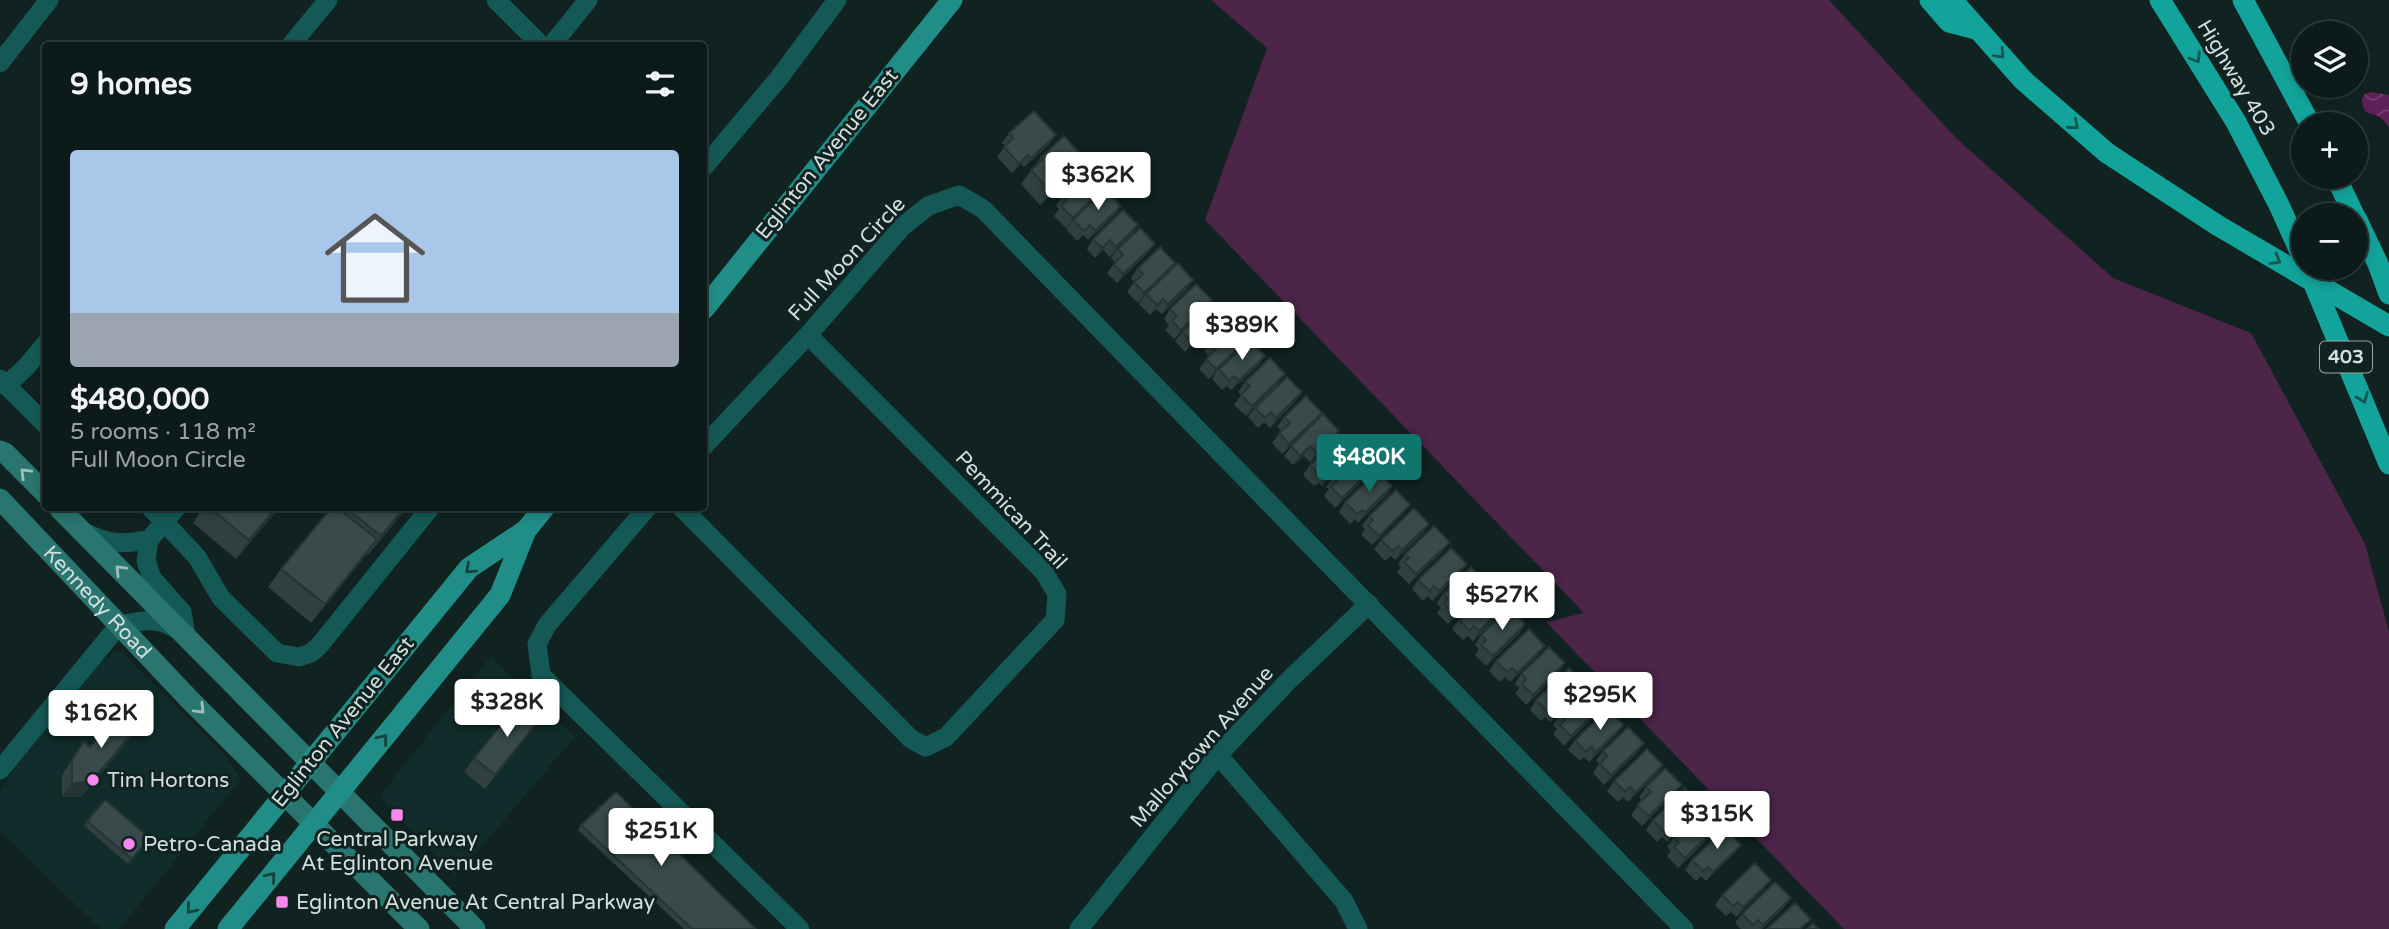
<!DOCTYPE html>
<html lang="en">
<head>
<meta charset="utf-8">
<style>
	body { margin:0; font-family:"Varela Round",sans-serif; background:#1a2726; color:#f1f3f6; height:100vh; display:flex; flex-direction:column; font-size:26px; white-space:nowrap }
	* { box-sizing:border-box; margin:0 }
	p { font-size:23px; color:#9aa1a2 }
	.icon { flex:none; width:38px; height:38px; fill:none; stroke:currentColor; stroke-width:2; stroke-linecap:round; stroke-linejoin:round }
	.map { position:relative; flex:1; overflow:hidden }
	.drawer { position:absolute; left:42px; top:42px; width:665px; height:469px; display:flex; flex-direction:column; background:#0c1a19; border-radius:7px; box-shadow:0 4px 10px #0003,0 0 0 2px #2c3838 }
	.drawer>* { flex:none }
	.buttons { position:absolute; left:2291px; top:21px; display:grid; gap:14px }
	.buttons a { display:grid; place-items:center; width:77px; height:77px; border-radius:50%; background:#0c1a19; box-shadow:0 4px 10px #0003,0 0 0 2px #2c3838; font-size:35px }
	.price { position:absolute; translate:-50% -60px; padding:0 16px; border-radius:7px; background:#fff; color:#222; font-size:23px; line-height:46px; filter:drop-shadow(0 2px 4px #0008) }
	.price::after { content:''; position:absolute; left:50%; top:42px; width:21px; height:16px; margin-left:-10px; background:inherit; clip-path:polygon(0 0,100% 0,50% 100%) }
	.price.on { background:#0f766e; color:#fff }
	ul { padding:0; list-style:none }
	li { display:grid; align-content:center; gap:14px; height:371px; padding:0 28px }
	li span { display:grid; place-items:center; height:217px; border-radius:7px; color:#555 }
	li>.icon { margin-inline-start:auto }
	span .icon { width:126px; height:126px; fill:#fffc; stroke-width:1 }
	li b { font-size:30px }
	h2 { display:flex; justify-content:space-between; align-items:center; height:84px; padding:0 28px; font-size:30px }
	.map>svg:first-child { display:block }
	.built { fill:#112d2b }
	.green { fill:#4c2549 }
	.water { fill:url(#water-waves) }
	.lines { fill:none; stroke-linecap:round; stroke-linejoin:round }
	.street { stroke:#145955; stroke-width:19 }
	.secondary { stroke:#297570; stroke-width:21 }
	.primary { stroke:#218d87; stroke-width:21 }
	.highway { stroke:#12a39b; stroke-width:21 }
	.highway-bridge { stroke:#12a39b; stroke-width:21 }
	.wall { fill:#304040 }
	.shaded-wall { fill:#273434 }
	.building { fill:#384b4a; stroke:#273434; stroke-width:2 }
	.oneway { stroke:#115652 }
	.oneway2 { stroke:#a0bfbc }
	.oneway3 { stroke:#154340 }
	.poi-dot { fill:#f688ed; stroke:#102321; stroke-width:2.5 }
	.labels { text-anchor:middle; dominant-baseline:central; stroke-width:6; stroke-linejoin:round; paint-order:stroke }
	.shield { fill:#102321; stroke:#98a7a5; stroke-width:2 }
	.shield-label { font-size:19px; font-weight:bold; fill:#d3dfdd }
	.street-label { font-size:21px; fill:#d3dfdd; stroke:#102321 }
	.poi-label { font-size:21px; fill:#d3dfdd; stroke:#102321; text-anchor:start }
</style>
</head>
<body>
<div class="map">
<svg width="2389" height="929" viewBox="0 0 2389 929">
	<defs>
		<pattern id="water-waves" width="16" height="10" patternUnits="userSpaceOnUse" patternTransform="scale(1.75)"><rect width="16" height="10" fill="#5f1f5b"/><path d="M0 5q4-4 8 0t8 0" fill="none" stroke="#753f72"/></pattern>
	</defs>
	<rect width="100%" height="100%" fill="#102321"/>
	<!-- built -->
	<path class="built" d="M 121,651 L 224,755 L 241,779 L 119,929 L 101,929 L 0,831 L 0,792 L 12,771 L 100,662 L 114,652 Z
		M 491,656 L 575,737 L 456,876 L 386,805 L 381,794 Z"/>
	<!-- green -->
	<path class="green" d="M 1211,0 L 1829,0 L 1956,138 L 2113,278 L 2251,333 L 2365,544 L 2389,632 L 2389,929 L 1844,929 L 1546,622 L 1584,613 L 1205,220 L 1267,48 Z"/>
	<!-- water -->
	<path class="water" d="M 2371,92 L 2389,95 L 2389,127 C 2386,124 2384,120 2381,118 C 2370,110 2363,118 2362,99 L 2365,94 Z"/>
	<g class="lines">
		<!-- street -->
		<path class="street" d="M 496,0 L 542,46
			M 290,46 L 328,0
			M 551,46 L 588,0
			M 0,63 L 49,0
			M 704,167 L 779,78 L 837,0
			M 0,379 L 46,425
			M 6,386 L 27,366 L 46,343
			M 704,446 L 808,335 L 902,227 L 928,206 L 959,195 L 983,209 L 1684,929
			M 151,508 L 197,557 L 221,598 L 277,653 L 299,657 L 311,653 L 319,646 L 430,508
			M 176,508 L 149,540 L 146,561 L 152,578 L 182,612 L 186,635
			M 647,508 L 547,625 L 537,644 L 541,675 L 800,929
			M 682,508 L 911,739 L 926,747 L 946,737 L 1055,620 L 1057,594 L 1044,572 L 808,335
			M 86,533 C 111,545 122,544 149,540
			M 1218,755 L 1344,901 L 1358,929
			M 0,770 L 119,625 C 140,621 157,616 176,629
			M 1079,929 L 1218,755 L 1289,680 L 1369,604"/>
		<!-- secondary -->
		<g class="secondary">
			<path d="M 0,451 L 5,453 L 46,494"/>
			<path id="s1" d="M 0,499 L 190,700 L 419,929"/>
			<path d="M 59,508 L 475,929"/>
		</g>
		<!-- primary -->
		<path class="primary" d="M 704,309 L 952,0
			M 175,929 L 469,568 L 526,530 L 544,508
			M 228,929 L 500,595 L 526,530"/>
		<!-- highway -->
		<path class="highway" d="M 1930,0 L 1949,22 L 1976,29
			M 1952,0 L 2023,80 L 2107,153 L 2217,225
			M 2160,0 L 2236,122 L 2279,205 L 2303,258
			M 2243,0 L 2310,124
			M 2336,177 L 2354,215
			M 2356,218 L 2378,264 L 2389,294
			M 2309,272 L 2389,464"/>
		<!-- highway-bridge -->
		<path class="highway-bridge" d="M 2217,225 L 2389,326"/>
	</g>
	<!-- wall -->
	<path class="wall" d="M 1009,133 L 1049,145 L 1024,167 L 1021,164 L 1012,173 L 997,157 L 1005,146 L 1002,143 Z
		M 1041,157 L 1077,175 L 1053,197 L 1050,196 L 1040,205 L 1021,184 Z
		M 1063,196 L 1098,196 L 1121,206 L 1115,215 L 1088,240 L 1083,235 L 1077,241 L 1066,229 L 1072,222 L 1066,228 L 1054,216 L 1059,209 L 1056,205 Z
		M 1138,225 L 1132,235 L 1155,244 L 1148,253 L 1117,283 L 1107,273 L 1115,263 L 1111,258 L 1117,249 L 1110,257 L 1103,250 L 1095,258 L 1087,249 L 1093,239 Z
		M 1175,263 L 1170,271 L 1193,280 L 1187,290 L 1162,314 L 1156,309 L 1150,315 L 1139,304 L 1145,295 L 1138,303 L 1127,292 L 1134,282 L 1131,278 L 1138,268 Z
		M 1207,307 L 1222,328 L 1200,349 L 1194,343 L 1185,352 L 1175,341 L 1185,329 L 1174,339 L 1165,330 L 1169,325 L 1164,319 L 1170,309 Z
		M 1249,338 L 1243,347 L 1265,356 L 1258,366 L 1231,390 L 1227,386 L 1222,390 L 1212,379 L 1217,371 L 1209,379 L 1199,369 L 1209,356 L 1204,351 L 1211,342 Z
		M 1245,382 L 1278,384 L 1246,416 L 1234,405 L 1241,395 L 1238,392 Z
		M 1295,402 L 1270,428 L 1264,422 L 1258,428 L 1248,417 L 1255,408 Z
		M 1322,413 L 1317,420 L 1339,431 L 1333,441 L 1310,462 L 1304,456 L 1293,465 L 1284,456 L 1296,441 L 1282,454 L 1272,443 L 1281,431 L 1277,427 L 1284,417 Z
		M 1350,459 L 1322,486 L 1319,483 L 1314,486 L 1303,475 L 1310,465 Z
		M 1374,467 L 1367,477 L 1335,508 L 1324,496 L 1329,489 L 1326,487 L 1333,477 Z
		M 1392,486 L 1386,496 L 1358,523 L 1355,519 L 1350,524 L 1339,512 L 1345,502 Z
		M 203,508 L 279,508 L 236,559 L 193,523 Z
		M 331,508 L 407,508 L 368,555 L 367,554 L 311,623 L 268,587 L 281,569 Z
		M 1403,514 L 1372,545 L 1361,535 L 1365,529 L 1362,526 L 1369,516 Z
		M 1423,534 L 1395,560 L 1391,556 L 1385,561 L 1374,549 L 1381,540 Z
		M 1450,542 L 1443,551 L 1409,584 L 1397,572 L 1401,567 L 1398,564 L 1405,554 Z
		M 1467,564 L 1460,574 L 1432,601 L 1428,596 L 1423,601 L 1412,589 L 1418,580 Z
		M 1487,583 L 1481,593 L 1448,624 L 1437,613 L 1441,608 L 1437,603 L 1443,594 Z
		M 1501,614 L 1473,641 L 1468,636 L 1463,640 L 1452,629 L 1459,620 Z
		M 1525,624 L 1519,634 L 1486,666 L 1475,655 L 1479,649 L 1475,645 L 1481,635 Z
		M 1538,655 L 1510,682 L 1505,677 L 1500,682 L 1489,671 L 1496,661 Z
		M 1565,663 L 1559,673 L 1526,705 L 1515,693 L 1519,688 L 1515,684 L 1521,674 Z
		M 1578,695 L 1550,722 L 1545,717 L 1541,721 L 1530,710 L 1536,700 Z
		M 1604,704 L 1597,714 L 1564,746 L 1553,734 L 1557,729 L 1553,725 L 1560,715 Z
		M 540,719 L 529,734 L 485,789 L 464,772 L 474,758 Z
		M 138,726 L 128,741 L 81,797 L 62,797 L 62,775 L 84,741 L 90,747 Z
		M 1617,734 L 1589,762 L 1584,757 L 1580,761 L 1568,750 L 1575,740 Z
		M 1644,743 L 1637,753 L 1604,785 L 1593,773 L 1599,764 L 1596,760 L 1603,751 Z
		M 1663,765 L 1656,775 L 1628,802 L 1623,797 L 1618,802 L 1607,791 L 1614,781 Z
		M 1646,787 L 1675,794 L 1642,826 L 1631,815 L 1642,800 L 1639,797 Z
		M 1701,805 L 1695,815 L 1667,842 L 1662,837 L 1657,842 L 1646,830 L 1653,820 Z
		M 87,821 L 146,842 L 128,864 L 84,826 Z
		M 581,825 L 756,929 L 684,929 L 578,830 Z
		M 1711,836 L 1678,868 L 1667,856 L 1671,851 L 1667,847 L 1674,837 Z
		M 1734,854 L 1706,881 L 1701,876 L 1696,881 L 1685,870 L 1692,860 Z
		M 1764,889 L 1736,917 L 1731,912 L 1726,916 L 1715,905 L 1722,895 Z
		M 1784,908 L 1762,929 L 1741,929 L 1735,923 L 1742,914 Z"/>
	<!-- shaded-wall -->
	<path class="shaded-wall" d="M 1056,135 L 1049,145 L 1024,167 L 1031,158 Z
		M 1028,155 L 1021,164 L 1012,173 L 1019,164 Z
		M 1087,161 L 1077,175 L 1053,197 L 1063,183 Z
		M 1060,181 L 1050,196 L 1040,205 L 1050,191 Z
		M 1104,187 L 1097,197 L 1066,228 L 1073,218 Z
		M 1121,206 L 1115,215 L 1088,240 L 1095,231 Z
		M 1138,225 L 1132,235 L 1110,257 L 1116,247 Z
		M 1110,240 L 1103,250 L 1095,258 L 1102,248 Z
		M 1155,244 L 1148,253 L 1117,283 L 1123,274 Z
		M 1175,263 L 1168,273 L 1138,303 L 1144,293 Z
		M 1193,280 L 1187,290 L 1162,314 L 1168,304 Z
		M 1163,299 L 1156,309 L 1150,315 L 1157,305 Z
		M 1212,300 L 1205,310 L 1174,339 L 1181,330 Z
		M 1229,318 L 1222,328 L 1200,349 L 1207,339 Z
		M 1201,333 L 1194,343 L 1185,352 L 1192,342 Z
		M 1249,338 L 1243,347 L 1209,379 L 1216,369 Z
		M 1265,356 L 1258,366 L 1231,390 L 1238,381 Z
		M 1285,374 L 1278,384 L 1246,416 L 1252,406 Z
		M 1302,392 L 1295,402 L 1270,428 L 1276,418 Z
		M 1322,413 L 1315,422 L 1282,454 L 1289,444 Z
		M 1339,431 L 1333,441 L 1310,462 L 1317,453 Z
		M 1310,446 L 1304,456 L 1293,465 L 1300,456 Z
		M 1357,449 L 1350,459 L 1322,486 L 1328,476 Z
		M 1374,467 L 1367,477 L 1335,508 L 1342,498 Z
		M 1392,486 L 1386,496 L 1358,523 L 1365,513 Z
		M 1410,505 L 1403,514 L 1372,545 L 1379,536 Z
		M 276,508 L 279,508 L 236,559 L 249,540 Z
		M 404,508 L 407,508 L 368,555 L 381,536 Z
		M 1429,524 L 1423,534 L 1395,560 L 1402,550 Z
		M 377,539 L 364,558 L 311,623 L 325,604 Z
		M 1450,542 L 1443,551 L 1409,584 L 1416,574 Z
		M 1467,564 L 1460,574 L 1432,601 L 1439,591 Z
		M 1487,583 L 1481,593 L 1448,624 L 1455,615 Z
		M 1507,604 L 1501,614 L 1473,641 L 1479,631 Z
		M 1525,624 L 1519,634 L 1486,666 L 1493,656 Z
		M 1545,646 L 1538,655 L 1510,682 L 1517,673 Z
		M 1565,663 L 1559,673 L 1526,705 L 1533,695 Z
		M 1585,685 L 1578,695 L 1550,722 L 1557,712 Z
		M 1604,704 L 1597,714 L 1564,746 L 1571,736 Z
		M 540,719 L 529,734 L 485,789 L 495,775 Z
		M 1624,725 L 1617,734 L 1589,762 L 1596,752 Z
		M 138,726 L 128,741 L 81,797 L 62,797 L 72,783 Z
		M 1644,743 L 1637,753 L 1604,785 L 1611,775 Z
		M 1663,765 L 1656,775 L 1628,802 L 1635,793 Z
		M 1682,785 L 1675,794 L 1642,826 L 1649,816 Z
		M 1701,805 L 1695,815 L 1667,842 L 1673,832 Z
		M 1718,826 L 1711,836 L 1678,868 L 1685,858 Z
		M 1741,845 L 1734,854 L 1706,881 L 1713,872 Z
		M 1771,880 L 1764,889 L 1736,917 L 1743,907 Z
		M 1791,898 L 1784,908 L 1762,929 L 1760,929 Z"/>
	<!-- building -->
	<path class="building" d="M 1034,111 L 1056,135 L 1031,158 L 1028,155 L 1019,164 L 1004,147 L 1013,138 L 1009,133 Z
		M 1064,136 L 1087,161 L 1063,183 L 1060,181 L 1050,191 L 1031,170 L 1043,159 L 1041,157 Z
		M 1088,171 L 1104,187 L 1073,218 L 1061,206 L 1067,200 L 1063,196 Z
		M 1105,189 L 1121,206 L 1095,231 L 1090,225 L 1084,231 L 1073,220 Z
		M 1123,210 L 1138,225 L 1116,247 L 1110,240 L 1102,248 L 1093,239 Z
		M 1140,228 L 1155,244 L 1123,274 L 1114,264 L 1123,255 L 1118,249 Z
		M 1160,247 L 1175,263 L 1144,293 L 1134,282 L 1143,274 L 1138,268 Z
		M 1178,263 L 1193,280 L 1168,304 L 1163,299 L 1157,305 L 1146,294 Z
		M 1196,284 L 1212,300 L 1181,330 L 1172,321 L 1177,316 L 1170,309 Z
		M 1212,302 L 1229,318 L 1207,339 L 1201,333 L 1192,342 L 1182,332 Z
		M 1233,321 L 1249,338 L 1216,369 L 1206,359 L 1217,348 L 1211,342 Z
		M 1251,340 L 1265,356 L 1238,381 L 1234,376 L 1229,381 L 1219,369 Z
		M 1270,358 L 1285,374 L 1252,406 L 1241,395 L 1250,386 L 1245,382 Z
		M 1287,377 L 1302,392 L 1276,418 L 1271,412 L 1265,418 L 1255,408 Z
		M 1306,396 L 1322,413 L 1289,444 L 1279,433 L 1290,423 L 1284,417 Z
		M 1323,414 L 1339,431 L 1317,453 L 1310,446 L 1300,456 L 1291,446 Z
		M 1342,434 L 1357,449 L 1328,476 L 1325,473 L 1321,477 L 1310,465 Z
		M 1359,452 L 1374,467 L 1342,498 L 1331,487 L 1337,481 L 1333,477 Z
		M 1377,471 L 1392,486 L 1365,513 L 1362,510 L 1357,514 L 1345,502 Z
		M 1396,490 L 1410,505 L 1379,536 L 1368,525 L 1373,520 L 1369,516 Z
		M 210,508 L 276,508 L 249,540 Z
		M 331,508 L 337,508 L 377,539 L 325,604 L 281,569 Z
		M 346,508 L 404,508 L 381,536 Z
		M 1414,508 L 1429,524 L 1402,550 L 1398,546 L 1392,551 L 1381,540 Z
		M 1434,526 L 1450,542 L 1416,574 L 1404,562 L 1409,558 L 1405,554 Z
		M 1451,548 L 1467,564 L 1439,591 L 1434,586 L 1430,591 L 1418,580 Z
		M 1471,567 L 1487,583 L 1455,615 L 1444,604 L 1448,599 L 1443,594 Z
		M 1491,588 L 1507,604 L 1479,631 L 1474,626 L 1470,631 L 1459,620 Z
		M 1509,608 L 1525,624 L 1493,656 L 1481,645 L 1486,640 L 1481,635 Z
		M 1529,629 L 1545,646 L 1517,673 L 1512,668 L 1507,672 L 1496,661 Z
		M 1549,647 L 1565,663 L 1533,695 L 1522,684 L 1526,679 L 1521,674 Z
		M 1569,668 L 1585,685 L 1557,712 L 1552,707 L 1548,712 L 1536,700 Z
		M 1588,688 L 1604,704 L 1571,736 L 1560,725 L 1565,720 L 1560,715 Z
		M 519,703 L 540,719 L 495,775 L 474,758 Z
		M 1608,709 L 1624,725 L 1596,752 L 1591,747 L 1586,752 L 1575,740 Z
		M 118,712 L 138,726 L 91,782 L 72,783 L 72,760 L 84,741 L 90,747 Z
		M 1628,727 L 1644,743 L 1611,775 L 1600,764 L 1607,756 L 1603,751 Z
		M 1647,749 L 1663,765 L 1635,793 L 1630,787 L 1625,792 L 1614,781 Z
		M 1665,768 L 1682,785 L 1649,816 L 1637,805 L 1651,792 L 1646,787 Z
		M 1685,788 L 1701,805 L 1673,832 L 1669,827 L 1664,832 L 1653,820 Z
		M 616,792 L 756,929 L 692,929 L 581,825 Z
		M 105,800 L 150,838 L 132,859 L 87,821 Z
		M 1702,810 L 1718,826 L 1685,858 L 1674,847 L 1679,842 L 1674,837 Z
		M 1725,828 L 1741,845 L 1713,872 L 1708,867 L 1703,871 L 1692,860 Z
		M 1755,863 L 1771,880 L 1743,907 L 1738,902 L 1733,906 L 1722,895 Z
		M 1775,882 L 1791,898 L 1763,925 L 1758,920 L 1753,925 L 1742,914 Z
		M 1795,903 L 1811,919 L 1800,929 L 1767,929 Z
		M 1813,923 L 1819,929 L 1807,929 Z"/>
	<!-- one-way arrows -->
	<defs><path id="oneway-chevron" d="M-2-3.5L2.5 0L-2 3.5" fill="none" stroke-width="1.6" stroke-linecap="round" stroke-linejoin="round" transform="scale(1.75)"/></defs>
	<g class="oneway">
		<use href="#oneway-chevron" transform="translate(2000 54) rotate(47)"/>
		<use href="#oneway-chevron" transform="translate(2196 58) rotate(58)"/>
		<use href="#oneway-chevron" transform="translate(2074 125) rotate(41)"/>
		<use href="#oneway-chevron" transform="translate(2276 260) rotate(30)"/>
		<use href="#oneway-chevron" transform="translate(2363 398) rotate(68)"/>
	</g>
	<g class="oneway2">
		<use href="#oneway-chevron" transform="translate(25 473) rotate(-135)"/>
		<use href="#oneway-chevron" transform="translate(120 570) rotate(-135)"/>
		<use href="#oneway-chevron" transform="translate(200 709) rotate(45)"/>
	</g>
	<g class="oneway3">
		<use href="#oneway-chevron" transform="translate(470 569) rotate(138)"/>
		<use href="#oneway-chevron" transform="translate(383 739) rotate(-51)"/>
		<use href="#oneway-chevron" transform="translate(271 877) rotate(-51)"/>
		<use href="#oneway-chevron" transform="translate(191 909) rotate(129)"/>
	</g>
	<!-- markers -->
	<g class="poi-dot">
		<circle cx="93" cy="780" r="7"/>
		<rect x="390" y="808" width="14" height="14" rx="3.5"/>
		<circle cx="129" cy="844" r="7"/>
		<rect x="275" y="895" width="14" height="14" rx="3.5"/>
	</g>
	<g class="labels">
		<!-- shield labels -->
		<rect class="shield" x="2320" y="341.5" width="52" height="31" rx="5"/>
		<g class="shield-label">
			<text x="2346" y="357">403</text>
		</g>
		<!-- street labels -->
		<g class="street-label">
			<text transform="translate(2236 78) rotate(59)">Highway 403</text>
			<text transform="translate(827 154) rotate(-51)">Eglinton Avenue East</text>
			<text transform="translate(847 259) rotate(-47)">Full Moon Circle</text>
			<text transform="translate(1011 510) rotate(47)">Pemmican Trail</text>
			<text stroke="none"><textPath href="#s1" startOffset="142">Kennedy Road</textPath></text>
			<text transform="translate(343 722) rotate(-51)">Eglinton Avenue East</text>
			<text transform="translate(1202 747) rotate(-49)">Mallorytown Avenue</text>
		</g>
		<!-- poi labels -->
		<g class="poi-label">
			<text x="107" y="780">Tim Hortons</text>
			<text x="397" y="839" text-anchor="middle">Central Parkway<tspan x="397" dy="24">At Eglinton Avenue</tspan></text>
			<text x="143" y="844">Petro-Canada</text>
			<text x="296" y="902">Eglinton Avenue At Central Parkway</text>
		</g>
	</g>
</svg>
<div class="buttons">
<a><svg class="icon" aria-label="layers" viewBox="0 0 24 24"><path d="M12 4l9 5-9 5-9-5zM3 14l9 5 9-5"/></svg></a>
<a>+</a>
<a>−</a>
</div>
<b class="price" style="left:1098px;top:212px">$362K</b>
<b class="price" style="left:1242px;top:362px">$389K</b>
<b class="price on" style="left:1369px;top:494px">$480K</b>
<b class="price" style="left:1502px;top:632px">$527K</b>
<b class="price" style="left:1600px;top:732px">$295K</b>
<b class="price" style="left:507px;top:739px">$328K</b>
<b class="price" style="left:101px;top:750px">$162K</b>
<b class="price" style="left:1717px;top:851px">$315K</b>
<b class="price" style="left:661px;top:868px">$251K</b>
<section class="drawer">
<h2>9 homes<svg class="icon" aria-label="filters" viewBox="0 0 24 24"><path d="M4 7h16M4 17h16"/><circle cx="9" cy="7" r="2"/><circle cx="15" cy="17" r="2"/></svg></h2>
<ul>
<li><span style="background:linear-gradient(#a9c7e8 75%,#9aa5b1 0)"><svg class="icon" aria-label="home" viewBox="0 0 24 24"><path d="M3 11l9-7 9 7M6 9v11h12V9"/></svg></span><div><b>$480,000</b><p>5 rooms · 118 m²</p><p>Full Moon Circle</p></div></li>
</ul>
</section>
</div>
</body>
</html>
